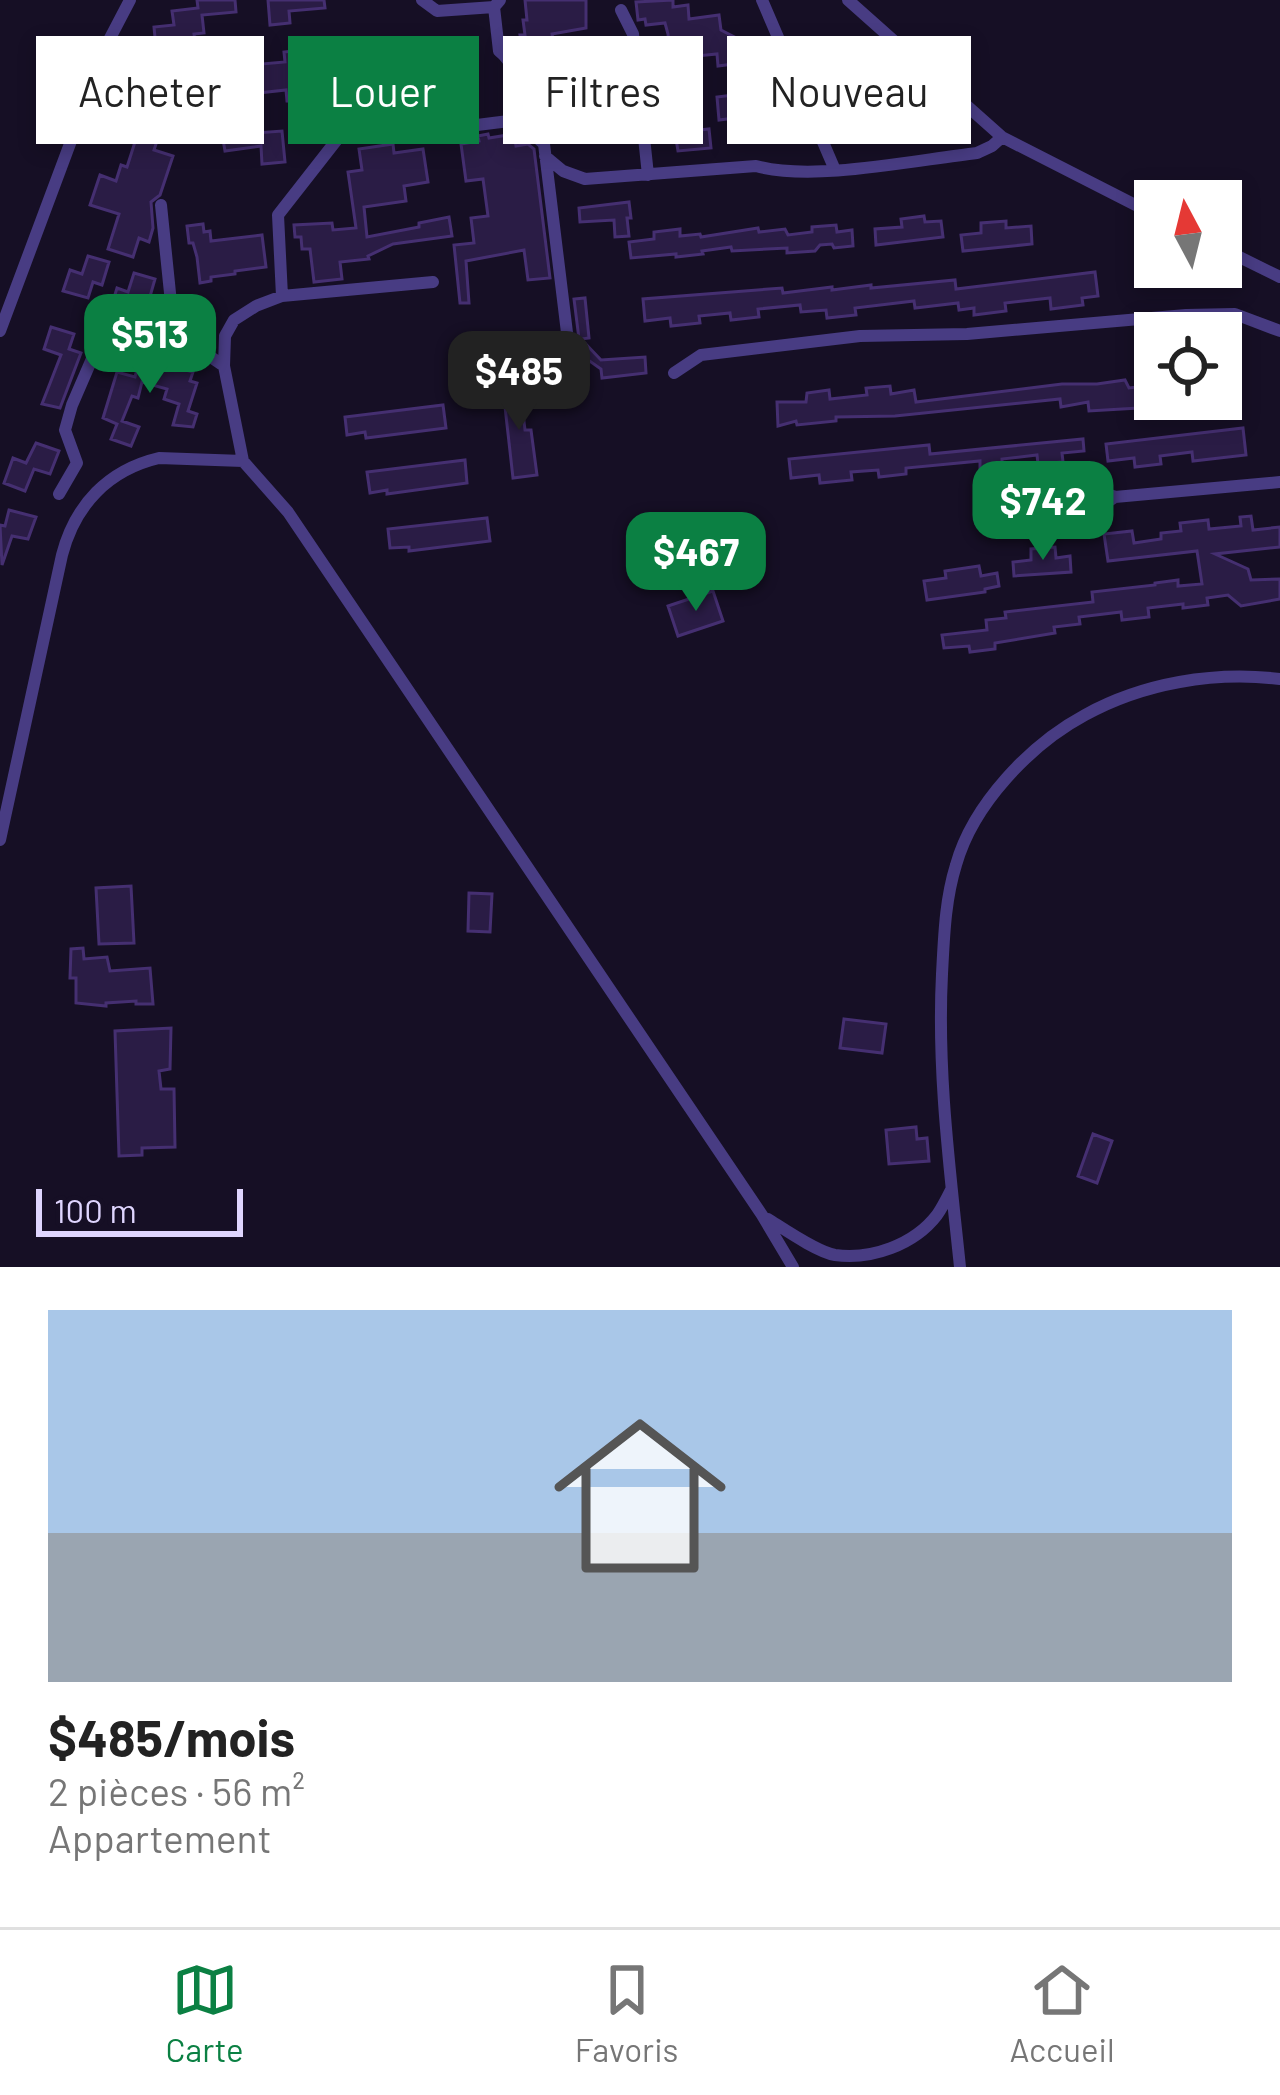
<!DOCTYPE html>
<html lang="fr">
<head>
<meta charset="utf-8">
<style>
	body { margin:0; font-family:Barlow,sans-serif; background:#f6f6f6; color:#222; height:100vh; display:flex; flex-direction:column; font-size:45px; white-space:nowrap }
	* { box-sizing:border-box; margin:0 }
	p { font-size:39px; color:#767676 }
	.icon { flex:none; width:66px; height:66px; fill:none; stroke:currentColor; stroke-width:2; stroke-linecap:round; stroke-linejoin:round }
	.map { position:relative; height:1267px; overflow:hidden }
	.details { display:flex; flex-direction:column; background:#fff; flex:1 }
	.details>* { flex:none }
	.top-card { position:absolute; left:36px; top:36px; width:1209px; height:108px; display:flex; gap:24px }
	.needle { width:78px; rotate:353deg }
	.buttons { position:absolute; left:1134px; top:180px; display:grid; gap:24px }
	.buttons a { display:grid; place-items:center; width:108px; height:108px; border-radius:0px; background:#fff; box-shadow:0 6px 18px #0003; font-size:60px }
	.scale { position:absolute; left:36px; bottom:30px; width:207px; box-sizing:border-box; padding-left:12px; border:6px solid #dfd5fe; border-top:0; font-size:33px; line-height:42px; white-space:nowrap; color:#dfd5fe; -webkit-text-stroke:9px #160f25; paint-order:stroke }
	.price { position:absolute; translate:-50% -102px; padding:0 27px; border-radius:24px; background:#0b8043; color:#fff; font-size:39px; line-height:78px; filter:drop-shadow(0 3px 6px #0008) }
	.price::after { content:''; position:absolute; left:50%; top:72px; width:36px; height:27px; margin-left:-18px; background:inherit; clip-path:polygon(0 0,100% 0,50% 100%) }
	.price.selected { background:#222; color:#fff }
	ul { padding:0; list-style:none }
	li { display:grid; align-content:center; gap:24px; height:636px; padding:0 48px }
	li span { display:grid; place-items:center; height:372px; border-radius:0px; color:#555 }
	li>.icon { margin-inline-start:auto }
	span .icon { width:216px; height:216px; fill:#fffc; stroke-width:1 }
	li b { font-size:51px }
	.tag { padding:0 42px; border-radius:0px; background:#fff; box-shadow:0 6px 18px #0003; font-size:42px; line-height:108px }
	.tag.selected { background:#0b8043; color:#fff }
	.menu { display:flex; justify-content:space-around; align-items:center; height:168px; border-top:3px solid #e0e0e0; background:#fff; font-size:33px; color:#767676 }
	.menu a { display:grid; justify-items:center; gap:6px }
	.menu .selected { color:#0b8043 }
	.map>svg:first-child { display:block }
	.building { fill:#2a1c45; stroke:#452f71; stroke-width:3 }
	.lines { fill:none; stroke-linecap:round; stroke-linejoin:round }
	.street { stroke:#483c83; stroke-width:12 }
</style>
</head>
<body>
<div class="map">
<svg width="1280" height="1267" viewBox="0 0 1280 1267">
	<rect width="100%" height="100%" fill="#160f25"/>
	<!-- building -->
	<path class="building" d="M 197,0 L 235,0 L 236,12 L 202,15 L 204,33 L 194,34 L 201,78 L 196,79 L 197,90 L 172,94 L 171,86 L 162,87 L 160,74 L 169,73 L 165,47 L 156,48 L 154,27 L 174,25 L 172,11 L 198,8 Z
		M 268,0 L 324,0 L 325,8 L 289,11 L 290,23 L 270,25 Z
		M 525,0 L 586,0 L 586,28 L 552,34 L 553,41 L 522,46 L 520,35 L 525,35 L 523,20 L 527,20 Z
		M 673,0 L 673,7 L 688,5 L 689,19 L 719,15 L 721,30 L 746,43 L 749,62 L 718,66 L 717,54 L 696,56 L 697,73 L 676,75 L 678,89 L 650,93 L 647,67 L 671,64 L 668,34 L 665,23 L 646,25 L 645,19 L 638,20 L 636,2 Z
		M 327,47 L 330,75 L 314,77 L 316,102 L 287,101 L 286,90 L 258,93 L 257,80 L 262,80 L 261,64 L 285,62 L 284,52 Z
		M 614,57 L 619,95 L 607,96 L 610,121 L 590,123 L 590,117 L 573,119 L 573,115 L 548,118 L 544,87 L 572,84 L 571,73 L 594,70 L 593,60 Z
		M 742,94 L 744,111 L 762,109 L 764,127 L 736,130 L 735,118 L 719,120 L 717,97 Z
		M 681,118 L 682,132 L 709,129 L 711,148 L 678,151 L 676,139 L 659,140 L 657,120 Z
		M 141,123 L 161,129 L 154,150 L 173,156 L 160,195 L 151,202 L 153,228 L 149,242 L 139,238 L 133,257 L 108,249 L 119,214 L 90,205 L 100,175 L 116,181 L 121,165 L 127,167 Z
		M 254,123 L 256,133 L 282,131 L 285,162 L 262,164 L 261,146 L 225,151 L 221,128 Z
		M 488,134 L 489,138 L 514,134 L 516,146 L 528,144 L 534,149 L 550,278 L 528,280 L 524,250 L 466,261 L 469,303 L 460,303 L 454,245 L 474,243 L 471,218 L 488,216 L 483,179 L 466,181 L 461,144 L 479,141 L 478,136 Z
		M 393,144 L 394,153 L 423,149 L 428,182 L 404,186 L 406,201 L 364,207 L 367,237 L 419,227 L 419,223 L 449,217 L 452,236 L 393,244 L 368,256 L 369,259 L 340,262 L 342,279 L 314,282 L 310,249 L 302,249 L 301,237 L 295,237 L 294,225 L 332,223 L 333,230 L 356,228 L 348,172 L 362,170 L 359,149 Z
		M 629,202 L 631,218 L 627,218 L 629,236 L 615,237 L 614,220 L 580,222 L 579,208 Z
		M 924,216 L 925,222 L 941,221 L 943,237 L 876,245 L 875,229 L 902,227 L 901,219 Z
		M 1006,221 L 1006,228 L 1031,226 L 1032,244 L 963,251 L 961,235 L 981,233 L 981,223 Z
		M 203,224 L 204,232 L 210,231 L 211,241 L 262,235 L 266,267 L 235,271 L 235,274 L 211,277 L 211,281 L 200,283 L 197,257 L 193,243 L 189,243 L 187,226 Z
		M 836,225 L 837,232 L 852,230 L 853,246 L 834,248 L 832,244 L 820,245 L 815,251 L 787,253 L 787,248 L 732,251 L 731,247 L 702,251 L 703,254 L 676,257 L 676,254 L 631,258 L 629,242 L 654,239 L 654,232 L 680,229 L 680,236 L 700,234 L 701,237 L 758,228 L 759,232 L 785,229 L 788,235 L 812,232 L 812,227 Z
		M 88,256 L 109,262 L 102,285 L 93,282 L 88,298 L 63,291 L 70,270 L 82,274 Z
		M 1095,272 L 1098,296 L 1082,298 L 1083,305 L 1051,309 L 1050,298 L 1005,303 L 1006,311 L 974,315 L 974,308 L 959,310 L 958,303 L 915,308 L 914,301 L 855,308 L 856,315 L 827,318 L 826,310 L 801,312 L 800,305 L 758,309 L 759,317 L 731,320 L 730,313 L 699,316 L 700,323 L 671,326 L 670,318 L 645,321 L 643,299 L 782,288 L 783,293 L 832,287 L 832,290 L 871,285 L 871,288 L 955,280 L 956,289 Z
		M 134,273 L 155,279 L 149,300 L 138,297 L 132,318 L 110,311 L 117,288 L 128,292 Z
		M 585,298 L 589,338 L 581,339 L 601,360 L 645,357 L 646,373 L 602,378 L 601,369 L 581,355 L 574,299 Z
		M 51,327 L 74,334 L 69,349 L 81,353 L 60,408 L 42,404 L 61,355 L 44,349 Z
		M 140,358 L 193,372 L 190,381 L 197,383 L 188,411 L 197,414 L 193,427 L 173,425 L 179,404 L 164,399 L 167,389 L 142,382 L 138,398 L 132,396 L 122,421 L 139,427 L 131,446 L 111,439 L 117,424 L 103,418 L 117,372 L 135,377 Z
		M 1125,380 L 1129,388 L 1155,385 L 1155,407 L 1089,411 L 1088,402 L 1061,407 L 1060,399 L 895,416 L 836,417 L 836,421 L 797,425 L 796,421 L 778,426 L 777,402 L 806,402 L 807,393 L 829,390 L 830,399 L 867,395 L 866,388 L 890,386 L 891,394 L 914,390 L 916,402 L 1062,384 L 1097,384 Z
		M 528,386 L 530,404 L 522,405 L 525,430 L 531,430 L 537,475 L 513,478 L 503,389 Z
		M 443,405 L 446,428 L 366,438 L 365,432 L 347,435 L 345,417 Z
		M 1243,428 L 1246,455 L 1193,461 L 1192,452 L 1160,456 L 1161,464 L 1135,467 L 1134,458 L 1108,461 L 1106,444 Z
		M 1083,439 L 1084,451 L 1062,453 L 1063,462 L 1038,464 L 1037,455 L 1002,459 L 1002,467 L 980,469 L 980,461 L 906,468 L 906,474 L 879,477 L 878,470 L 851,472 L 852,480 L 820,483 L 819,475 L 791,478 L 789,459 L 929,445 L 930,454 Z
		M 36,443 L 59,451 L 50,474 L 34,469 L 25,491 L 4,483 L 13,458 L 26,463 Z
		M 465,460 L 467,483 L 387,494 L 387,490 L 370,493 L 367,472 Z
		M 9,510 L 36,517 L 28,539 L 12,536 L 2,565 L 0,525 L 5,526 Z
		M 1251,516 L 1253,530 L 1280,527 L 1280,547 L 1215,554 L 1248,569 L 1251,580 L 1280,579 L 1280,599 L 1241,606 L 1228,595 L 1207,598 L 1208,605 L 1183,608 L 1183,604 L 1148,608 L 1149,617 L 1122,620 L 1121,612 L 1079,617 L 1080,624 L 1054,627 L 1055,633 L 995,643 L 995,649 L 970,652 L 969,646 L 944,648 L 942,635 L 987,630 L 986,620 L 1006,618 L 1005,612 L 1093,602 L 1092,592 L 1155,585 L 1155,583 L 1178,580 L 1178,586 L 1202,584 L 1197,551 L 1108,561 L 1104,534 L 1132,531 L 1134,543 L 1161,539 L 1161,533 L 1181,531 L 1180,523 L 1208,520 L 1209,529 L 1241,526 L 1240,517 Z
		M 487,518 L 490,541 L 409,551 L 409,547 L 390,548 L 388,529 Z
		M 1055,547 L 1056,558 L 1070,556 L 1071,572 L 1014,576 L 1013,562 L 1031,560 L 1031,549 Z
		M 979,566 L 981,576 L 997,573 L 999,586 L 985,589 L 985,592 L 927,600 L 924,581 L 946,578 L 945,571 Z
		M 713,591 L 723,621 L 678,636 L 668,606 Z
		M 131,886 L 134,943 L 99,944 L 96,888 Z
		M 469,893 L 492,894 L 490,932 L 468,931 Z
		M 83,948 L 84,959 L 107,957 L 110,971 L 150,968 L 153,1004 L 136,1004 L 136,1001 L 106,1003 L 106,1006 L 76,1003 L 76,978 L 70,978 L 71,949 Z
		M 844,1019 L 886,1024 L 882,1053 L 840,1048 Z
		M 171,1028 L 170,1069 L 159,1071 L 161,1089 L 174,1089 L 175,1147 L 142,1148 L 142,1155 L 119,1156 L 115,1031 Z
		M 916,1127 L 917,1139 L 927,1138 L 929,1161 L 889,1164 L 886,1130 Z
		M 1093,1134 L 1112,1141 L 1097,1183 L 1078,1176 Z"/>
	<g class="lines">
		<!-- street -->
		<path class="street" d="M 422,0 L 437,11 L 494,7 L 500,0
			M 762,0 L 835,170
			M 848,0 L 1002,137 L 1155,215
			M 494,7 L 499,51 C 524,70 514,105 529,129 C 533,135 539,139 544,144 L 569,349
			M 621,10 L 633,34 L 648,175
			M 545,156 L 563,171 L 585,179 L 756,166 C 813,182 915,160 977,153 L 992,146 L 1002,137
			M 161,205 L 174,332
			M 1221,248 L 1280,277
			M 433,282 L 282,296 L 256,306 L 234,320 L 225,336 L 224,366 L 243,461 L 288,512 L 762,1215 L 793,1267
			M 282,296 L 278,215 L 350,123 L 422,120 L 437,130 L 525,119
			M 0,331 L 108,42 L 130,0
			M 674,373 L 701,355 L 860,336 L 967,334 L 1186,315 L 1235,314 L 1280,331
			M 59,494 L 77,463 L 65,430 L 72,405 L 101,338 L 117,334 L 174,332 L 224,366
			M 1115,497 L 1085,484 L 1008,490 L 1009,517 L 1015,521 C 1049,516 1087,518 1115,497 L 1280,482
			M 0,840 L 62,555 C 75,505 108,470 159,458 L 243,461
			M 768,1219 C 784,1229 817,1252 835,1255 C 871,1260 914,1245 937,1215 C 942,1208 947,1198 951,1190
			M 960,1267 C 950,1170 937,1072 942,974 C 944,937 945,900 956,865 C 973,804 1031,744 1085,715 C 1143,683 1214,671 1280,679"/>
	</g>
</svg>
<div class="buttons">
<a><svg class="needle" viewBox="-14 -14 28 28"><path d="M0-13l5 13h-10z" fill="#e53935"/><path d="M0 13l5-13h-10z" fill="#767676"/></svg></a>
<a><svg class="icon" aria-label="locate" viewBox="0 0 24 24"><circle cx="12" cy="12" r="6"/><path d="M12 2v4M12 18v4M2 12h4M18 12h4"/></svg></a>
</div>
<div class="scale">100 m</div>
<b class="price" style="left:150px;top:396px">$513</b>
<b class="price selected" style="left:519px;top:433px">$485</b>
<b class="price" style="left:1043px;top:563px">$742</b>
<b class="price" style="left:696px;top:614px">$467</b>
<div class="top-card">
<a class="tag">Acheter</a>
<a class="tag selected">Louer</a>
<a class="tag">Filtres</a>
<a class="tag">Nouveau</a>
</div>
</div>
<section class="details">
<ul>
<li><span style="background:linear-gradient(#a9c7e8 60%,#9aa5b1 0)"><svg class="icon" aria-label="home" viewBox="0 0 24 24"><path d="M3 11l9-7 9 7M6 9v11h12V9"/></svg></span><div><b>$485/mois</b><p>2 pièces · 56 m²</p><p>Appartement</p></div></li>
</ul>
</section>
<nav class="menu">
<a class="selected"><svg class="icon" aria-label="map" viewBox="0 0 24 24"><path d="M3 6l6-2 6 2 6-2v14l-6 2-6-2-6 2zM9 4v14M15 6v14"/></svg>Carte</a>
<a><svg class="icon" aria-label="saved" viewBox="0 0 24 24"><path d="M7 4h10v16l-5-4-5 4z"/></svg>Favoris</a>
<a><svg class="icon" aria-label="home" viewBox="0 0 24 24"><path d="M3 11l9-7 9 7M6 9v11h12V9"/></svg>Accueil</a>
</nav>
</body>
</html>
